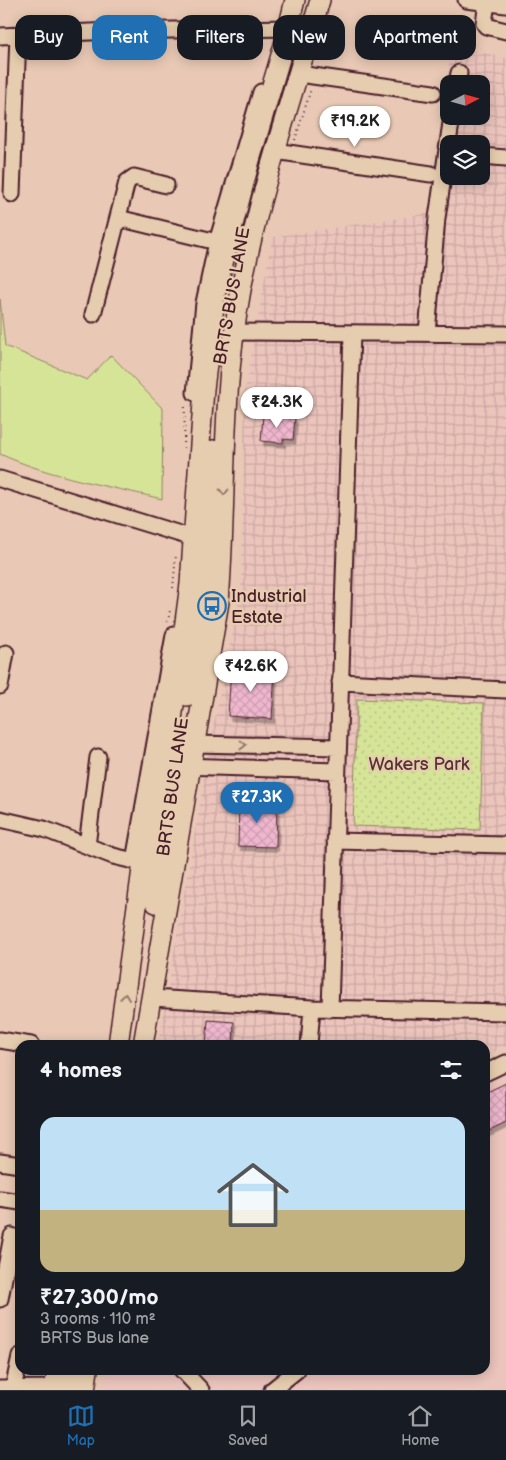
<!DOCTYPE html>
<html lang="en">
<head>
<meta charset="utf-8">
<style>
	body { margin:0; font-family:"Balsamiq Sans",sans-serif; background:#242831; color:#f1f3f6; height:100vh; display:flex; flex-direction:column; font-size:19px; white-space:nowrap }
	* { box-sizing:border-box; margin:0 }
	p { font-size:16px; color:#9ea1a6 }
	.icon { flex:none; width:28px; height:28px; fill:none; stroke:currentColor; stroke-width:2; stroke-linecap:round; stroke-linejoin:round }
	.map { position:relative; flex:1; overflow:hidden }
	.details { position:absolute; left:15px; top:1040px; width:475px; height:335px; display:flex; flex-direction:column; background:#171b24; border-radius:15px; box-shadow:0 2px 12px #0003 }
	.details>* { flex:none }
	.banner { position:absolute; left:15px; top:15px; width:476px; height:45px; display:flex; gap:10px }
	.needle { width:32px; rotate:84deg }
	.fabs { position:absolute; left:440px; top:75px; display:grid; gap:10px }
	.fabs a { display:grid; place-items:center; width:50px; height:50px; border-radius:10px; background:#171b24; box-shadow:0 2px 12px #0003; font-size:25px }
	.price { position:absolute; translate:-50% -42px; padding:0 11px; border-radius:18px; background:#fff; color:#222; font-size:16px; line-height:32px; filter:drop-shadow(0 1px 2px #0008) }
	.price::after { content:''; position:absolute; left:50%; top:30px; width:15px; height:11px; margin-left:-8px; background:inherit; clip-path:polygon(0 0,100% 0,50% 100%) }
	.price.active { background:#1f6fb2; color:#fff }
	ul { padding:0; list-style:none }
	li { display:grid; align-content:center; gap:10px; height:265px; padding:0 25px }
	li span { display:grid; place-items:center; height:155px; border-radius:15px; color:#555 }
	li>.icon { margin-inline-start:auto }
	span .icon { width:90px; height:90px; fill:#fffc; stroke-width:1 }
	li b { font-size:21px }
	h2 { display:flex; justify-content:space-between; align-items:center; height:60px; padding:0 25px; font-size:21px }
	.chip { padding:0 18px; border-radius:15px; background:#171b24; box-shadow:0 2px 12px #0003; font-size:18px; line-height:45px }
	.chip.active { background:#1f6fb2; color:#fff }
	.dock { display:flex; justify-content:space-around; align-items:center; height:70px; border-top:1px solid #363941; background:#171b24; font-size:14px; color:#9ea1a6 }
	.dock a { display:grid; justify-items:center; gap:2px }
	.dock .active { color:#1f6fb2 }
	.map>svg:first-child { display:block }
	.built { fill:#ebc4bc }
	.industrial { fill:url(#industrial-grid); fill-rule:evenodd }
	.grass { fill:#d6e498; stroke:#908262 }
	.park { fill:url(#park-dots); stroke:#908262 }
	.building { fill:url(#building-cross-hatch); stroke:#4a1f2b; filter:url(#shadow) }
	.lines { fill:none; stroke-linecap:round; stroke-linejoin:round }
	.minor-casing { stroke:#4a1f2b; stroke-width:19 }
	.major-casing { stroke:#4a1f2b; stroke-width:22 }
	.path { stroke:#4a1f2b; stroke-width:2; stroke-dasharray:1 4; stroke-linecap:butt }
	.minor { stroke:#e7cdaf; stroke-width:15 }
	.major { stroke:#e7cdaf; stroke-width:19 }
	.oneway { stroke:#98766d }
	.labels { text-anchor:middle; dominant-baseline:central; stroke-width:4.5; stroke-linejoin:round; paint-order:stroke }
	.street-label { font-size:18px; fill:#4a1f2b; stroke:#e7cdaf }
	.poi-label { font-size:18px; fill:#4a1f2b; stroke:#e7cdaf; text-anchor:start }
	.park-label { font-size:18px; fill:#583336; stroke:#e7cdaf }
</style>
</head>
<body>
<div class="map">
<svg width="506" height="1390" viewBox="0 0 506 1390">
	<defs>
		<pattern id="industrial-grid" width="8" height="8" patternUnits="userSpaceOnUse" patternTransform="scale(1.25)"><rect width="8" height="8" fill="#ebc4bc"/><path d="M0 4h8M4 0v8" fill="none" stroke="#cba8a2"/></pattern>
		<pattern id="park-dots" width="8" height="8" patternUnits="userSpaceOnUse" patternTransform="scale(1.25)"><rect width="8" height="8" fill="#d6e498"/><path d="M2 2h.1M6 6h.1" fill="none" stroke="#b9c383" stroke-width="1.8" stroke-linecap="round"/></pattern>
		<pattern id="building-cross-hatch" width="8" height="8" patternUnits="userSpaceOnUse" patternTransform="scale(1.25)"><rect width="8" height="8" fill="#efb7ce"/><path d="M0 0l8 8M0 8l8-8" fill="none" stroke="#ce9db1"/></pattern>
		<filter id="shadow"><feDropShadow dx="2.5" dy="4.5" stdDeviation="0" flood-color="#0004"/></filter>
	</defs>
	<rect width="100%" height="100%" fill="#e9c9b5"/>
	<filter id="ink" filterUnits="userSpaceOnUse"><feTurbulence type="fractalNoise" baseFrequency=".02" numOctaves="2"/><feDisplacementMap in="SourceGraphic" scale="10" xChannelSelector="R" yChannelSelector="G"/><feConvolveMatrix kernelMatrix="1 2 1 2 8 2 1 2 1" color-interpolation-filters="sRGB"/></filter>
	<g filter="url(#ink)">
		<!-- built -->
		<path class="built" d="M 506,1074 L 506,1390 L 101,1390 L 107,1370 L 485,1370 L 485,1084 Z"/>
		<!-- industrial -->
		<path class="industrial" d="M 451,45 L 506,58 L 506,1046 L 485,1056 L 485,1045 L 158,1045 L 212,733 L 241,591 L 245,391 L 272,237 L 431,213 ZM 449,84 L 481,84 L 481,116 L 449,116 ZM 449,144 L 481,144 L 481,176 L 449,176 Z"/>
		<!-- grass -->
		<path class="grass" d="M 0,299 L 5,346 L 87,380 L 111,355 L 163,409 L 162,499 C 109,486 50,477 0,454 Z"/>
		<!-- park -->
		<path class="park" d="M 357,699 L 484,703 L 480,830 L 353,826 Z"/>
		<!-- building -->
		<path class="building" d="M 263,415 L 295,418 L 293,440 L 283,439 L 283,443 L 261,441 Z
			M 231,668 L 275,671 L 272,719 L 228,716 Z
			M 239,801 L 277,802 L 276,847 L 238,846 Z
			M 208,1020 L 234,1022 L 233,1045 L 206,1045 Z
			M 506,1083 L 506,1123 L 485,1133 L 485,1093 Z"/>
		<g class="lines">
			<defs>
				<path id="minor" d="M 466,0 L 506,5
					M 487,3 L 484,23 L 486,26 L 506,31
					M 0,36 L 113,31 L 288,28 L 312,30
					M 299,74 L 433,93
					M 457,84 L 459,73
					M 275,151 L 431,174
					M 481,156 L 506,158
					M 12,194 L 18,35
					M 118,218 L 217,242
					M 93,314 L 127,182 L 134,177 L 166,185
					M 234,332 L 506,334
					M 427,333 L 437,218 L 452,116
					M 195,393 L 204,303 L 217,242 L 261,92
					M 0,479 L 193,538
					M 340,682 L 506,690
					M 0,686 L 6,653
					M 158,741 L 195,744 L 338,747
					M 181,766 L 337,771
					M 0,819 L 44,829 L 113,856 L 134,861 L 174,635
					M 335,841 L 506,845
					M 87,846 L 98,757
					M 152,998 L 312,1008 L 506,1012
					M 330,1009 L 352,333
					M 0,1040 L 31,1045
					M 309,1045 L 312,1008
					M 485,1073 L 506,1063
					M 0,1162 L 20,1165
					M 0,1199 L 20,1202
					M 0,1299 L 12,1236
					M 182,1370 L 201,1390
					M 0,1389 L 44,1388 L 63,1383
					M 13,1389 L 20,1356
					M 272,1390 L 297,1370"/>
				<path id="major" d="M 187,696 L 202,603 L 213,450
					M 156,903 L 178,757
					M 118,1045 L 143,862 L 170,735 L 190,584 L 204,389 L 216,290 L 250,160 L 284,45 L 295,0
					M 143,1045 L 219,602 C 226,512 222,423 234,334 C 249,219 289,110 320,0
					M 53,1390 L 58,1370
					M 70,1390 L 74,1370
					M 85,1390 L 88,1370"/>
			</defs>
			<!-- minor casing -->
			<use href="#minor" class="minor-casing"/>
			<!-- major casing -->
			<use href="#major" class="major-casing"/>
			<!-- path -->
			<path class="path" d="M 295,140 L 311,89
				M 184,448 L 185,403
				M 173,588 L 176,555
				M 168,622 L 170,610"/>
			<!-- minor -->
			<use href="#minor" class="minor"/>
			<!-- major -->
			<use href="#major" class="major"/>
		</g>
		<!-- one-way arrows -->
		<defs><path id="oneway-chevron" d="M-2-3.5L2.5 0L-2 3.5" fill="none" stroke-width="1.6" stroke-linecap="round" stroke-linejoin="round" transform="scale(1.25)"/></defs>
		<g class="oneway">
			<use href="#oneway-chevron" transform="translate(224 492) rotate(91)"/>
			<use href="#oneway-chevron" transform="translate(243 745) rotate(1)"/>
			<use href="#oneway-chevron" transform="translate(125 997) rotate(-83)"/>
		</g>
	</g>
	<!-- icons -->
	<defs>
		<symbol id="bus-ring" viewBox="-11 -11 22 22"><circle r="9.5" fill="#e7cdaf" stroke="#1f6fb2" stroke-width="1.5"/><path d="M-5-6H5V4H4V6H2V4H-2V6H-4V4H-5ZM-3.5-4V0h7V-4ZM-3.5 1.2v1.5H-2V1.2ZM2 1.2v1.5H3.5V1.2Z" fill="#1f6fb2"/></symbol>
	</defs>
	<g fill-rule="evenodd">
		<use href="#bus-ring" x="196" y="590" width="32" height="32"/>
	</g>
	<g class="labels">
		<!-- street labels -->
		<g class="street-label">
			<text transform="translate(232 296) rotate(-80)">BRTS BUS LANE</text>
			<text transform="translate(173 787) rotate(-82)">BRTS BUS LANE</text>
		</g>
		<!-- poi labels -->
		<g class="poi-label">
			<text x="231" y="596">Industrial<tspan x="231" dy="21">Estate</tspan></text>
		</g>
		<!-- park labels -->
		<g class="park-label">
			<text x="419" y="764">Wakers Park</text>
		</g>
	</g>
</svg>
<div class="fabs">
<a><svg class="needle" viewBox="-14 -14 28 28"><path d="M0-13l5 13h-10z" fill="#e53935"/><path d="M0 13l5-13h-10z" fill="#9ea1a6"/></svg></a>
<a><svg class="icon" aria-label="layers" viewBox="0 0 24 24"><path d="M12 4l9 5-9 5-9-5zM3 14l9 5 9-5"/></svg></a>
</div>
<b class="price" style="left:355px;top:148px">₹19.2K</b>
<b class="price" style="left:277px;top:429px">₹24.3K</b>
<b class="price" style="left:251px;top:693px">₹42.6K</b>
<b class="price active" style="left:257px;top:824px">₹27.3K</b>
<div class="banner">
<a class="chip">Buy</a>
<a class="chip active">Rent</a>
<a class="chip">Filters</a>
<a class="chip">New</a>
<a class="chip">Apartment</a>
</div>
<section class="details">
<h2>4 homes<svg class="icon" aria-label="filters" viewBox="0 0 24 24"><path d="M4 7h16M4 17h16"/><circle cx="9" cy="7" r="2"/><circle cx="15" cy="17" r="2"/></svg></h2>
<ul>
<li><span style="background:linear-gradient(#bfe0f5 60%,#c2b280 0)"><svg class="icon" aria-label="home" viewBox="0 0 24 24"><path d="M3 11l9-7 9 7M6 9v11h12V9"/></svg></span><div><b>₹27,300/mo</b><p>3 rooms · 110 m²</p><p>BRTS Bus lane</p></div></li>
</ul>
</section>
</div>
<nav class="dock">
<a class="active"><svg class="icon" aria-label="map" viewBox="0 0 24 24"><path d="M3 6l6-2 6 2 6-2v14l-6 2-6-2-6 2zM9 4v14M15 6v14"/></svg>Map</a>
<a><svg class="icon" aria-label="saved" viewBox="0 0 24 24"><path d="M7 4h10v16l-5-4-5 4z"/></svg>Saved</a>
<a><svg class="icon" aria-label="home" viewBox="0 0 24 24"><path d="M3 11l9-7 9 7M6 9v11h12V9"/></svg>Home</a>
</nav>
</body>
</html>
